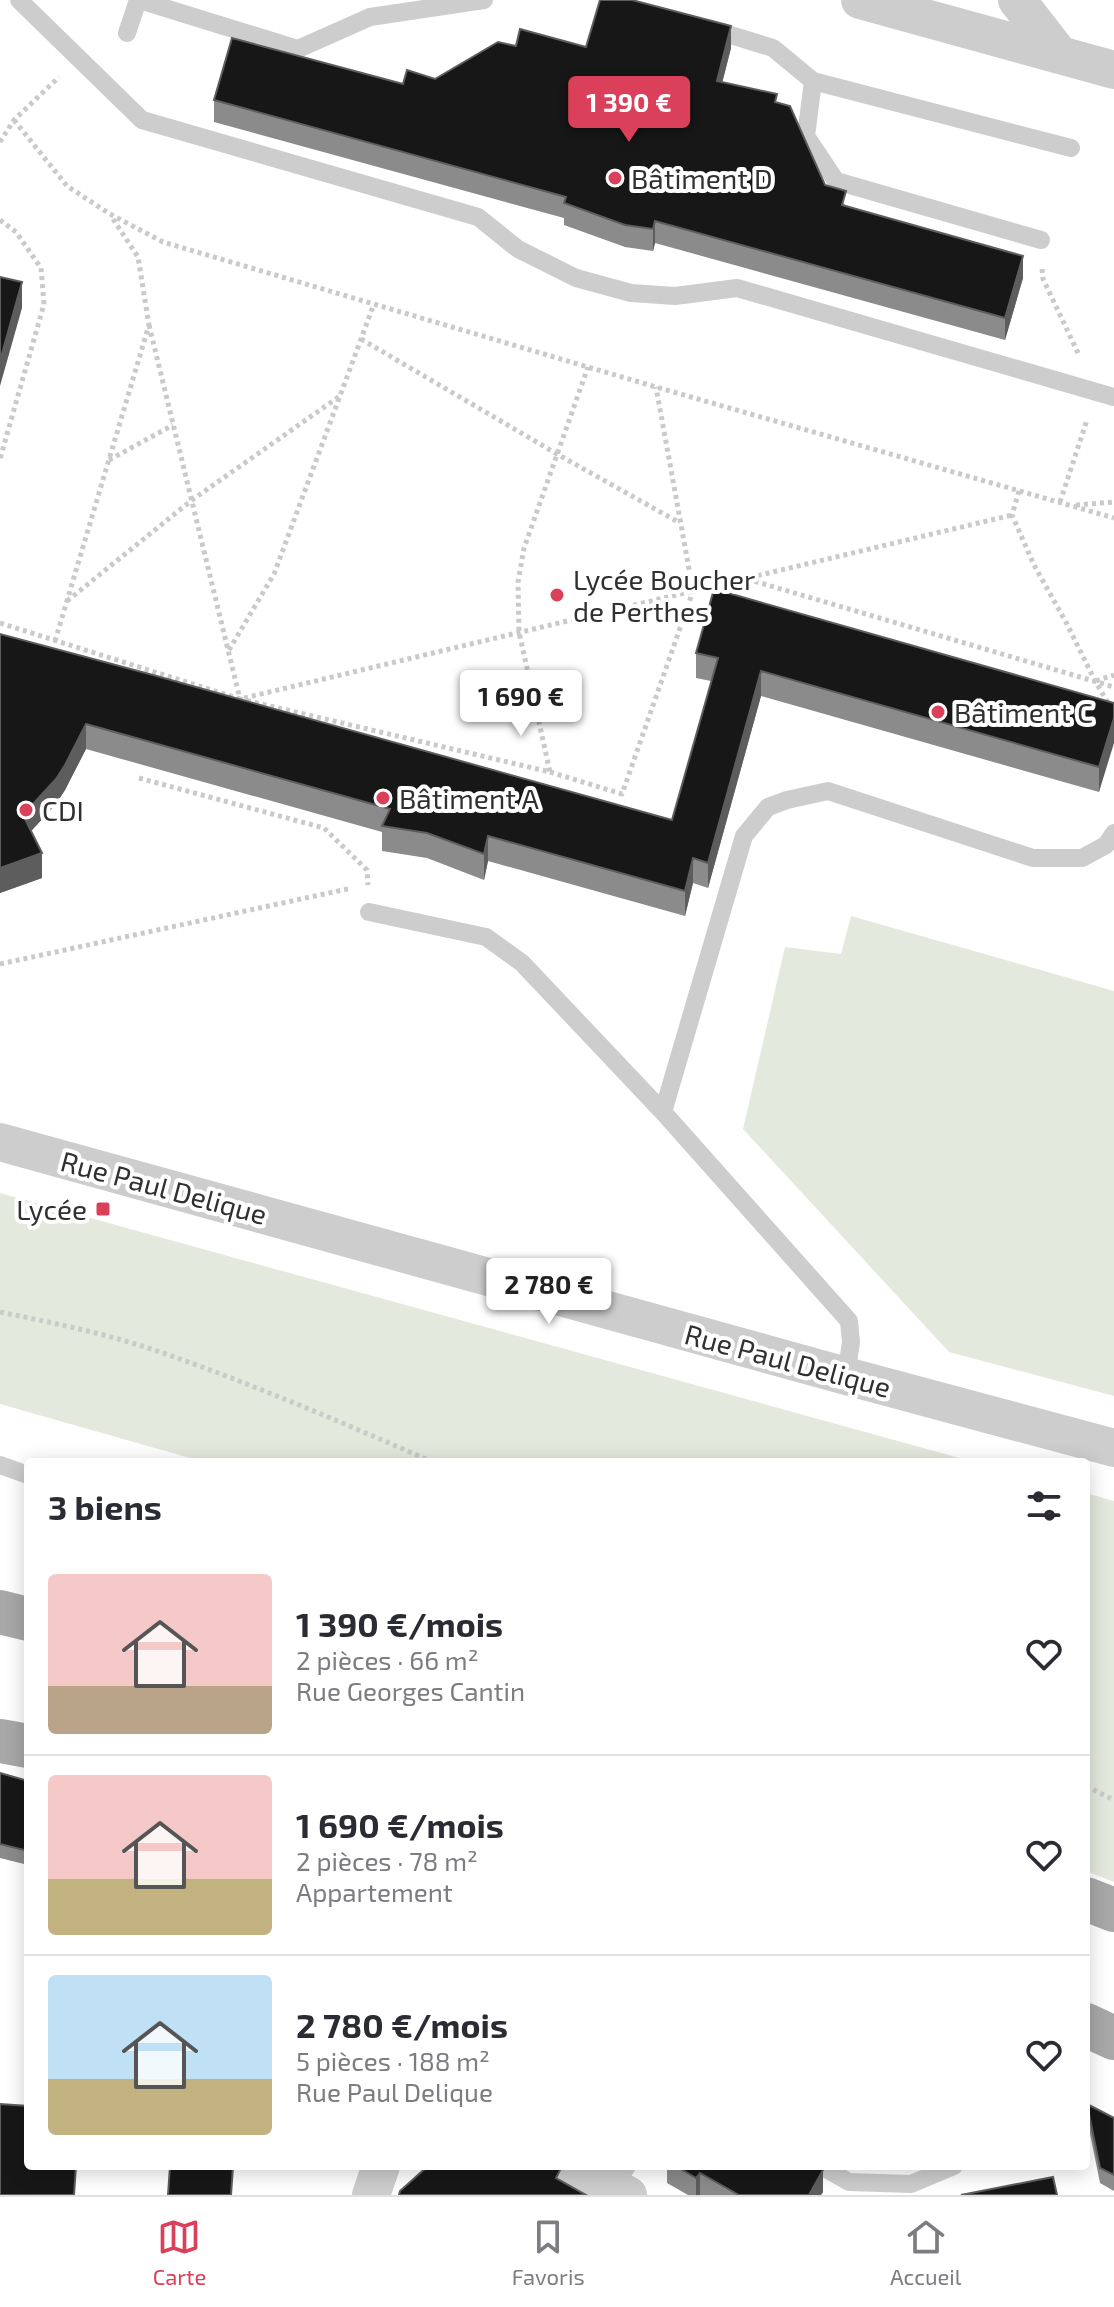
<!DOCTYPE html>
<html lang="fr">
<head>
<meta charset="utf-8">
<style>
	body { margin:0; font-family:"Exo 2",sans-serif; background:#f7f7f7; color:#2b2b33; height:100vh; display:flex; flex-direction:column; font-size:30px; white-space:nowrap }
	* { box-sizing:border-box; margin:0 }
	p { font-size:26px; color:#7c7c81 }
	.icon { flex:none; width:44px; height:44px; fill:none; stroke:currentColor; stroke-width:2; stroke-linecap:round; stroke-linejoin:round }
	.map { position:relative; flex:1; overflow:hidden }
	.drawer { position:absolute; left:24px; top:1458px; width:1066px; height:712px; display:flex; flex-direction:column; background:#fff; border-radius:8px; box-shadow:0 4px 20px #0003 }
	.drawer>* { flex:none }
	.price { position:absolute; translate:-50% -68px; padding:0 18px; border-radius:8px; background:#fff; color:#222; font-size:26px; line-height:52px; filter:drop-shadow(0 2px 4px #0008) }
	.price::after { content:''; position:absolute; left:50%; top:48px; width:24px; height:18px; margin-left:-12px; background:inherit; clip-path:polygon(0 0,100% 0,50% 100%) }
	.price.current { background:#da4059; color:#fff }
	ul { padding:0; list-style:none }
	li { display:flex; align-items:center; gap:24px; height:200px; padding:0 24px }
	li+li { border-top:2px solid #e1e1e2 }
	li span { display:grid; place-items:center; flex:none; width:224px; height:160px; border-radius:8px; color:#555 }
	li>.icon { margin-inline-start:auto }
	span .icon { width:96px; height:96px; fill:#fffc; stroke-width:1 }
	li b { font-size:34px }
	h2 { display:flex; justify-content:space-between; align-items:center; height:96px; padding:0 24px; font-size:34px }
	.tabs { display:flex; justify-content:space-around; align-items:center; height:112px; border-top:2px solid #e1e1e2; background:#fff; font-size:22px; color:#7c7c81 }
	.tabs a { display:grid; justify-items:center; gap:4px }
	.tabs .current { color:#da4059 }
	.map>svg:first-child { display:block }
	.green { fill:#e4e9dd }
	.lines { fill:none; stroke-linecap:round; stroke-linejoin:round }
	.path { stroke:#cacaca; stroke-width:5; stroke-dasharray:4 4; stroke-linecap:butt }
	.lane { stroke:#cdcdcd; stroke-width:18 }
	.street { stroke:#cdcdcd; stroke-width:38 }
	.primary { stroke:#a8a8a8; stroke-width:44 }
	.wall { fill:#8b8b8b }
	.shaded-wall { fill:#5d5d5d }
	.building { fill:#171717; stroke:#5d5d5d; stroke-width:2 }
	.poi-dot { fill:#da4059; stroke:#fff; stroke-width:3 }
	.labels { text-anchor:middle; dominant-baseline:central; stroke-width:8; stroke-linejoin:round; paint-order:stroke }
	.poi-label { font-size:28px; fill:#303030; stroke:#fff; text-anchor:start }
	.street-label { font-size:28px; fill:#303030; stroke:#fff }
</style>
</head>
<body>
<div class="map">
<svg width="1114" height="2195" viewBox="0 0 1114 2195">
	<rect width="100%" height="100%" fill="#fff"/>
	<!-- green -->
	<path class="green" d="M 851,916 L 1114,991 L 1114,1396 L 949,1352 L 743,1129 L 785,947 L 841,954 Z
		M 0,1193 L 974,1462 L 204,1462 L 0,1404 Z
		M 1086,1493 L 1114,1501 L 1114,1882 L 1086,1871 Z"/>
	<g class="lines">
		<!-- path -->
		<path class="path" d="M 14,120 L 67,186 L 110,214 L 163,242 L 656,387 L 1114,518
			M 0,142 L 14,120 L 59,77
			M 0,220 L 16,232 L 41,268 L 44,304 L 0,459
			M 1042,269 L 1043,279 L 1079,355
			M 149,325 L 240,699 L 550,772 L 519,632 L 518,582 L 524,548 L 588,367
			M 361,339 L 557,454 L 680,523
			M 109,460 L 173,425
			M 1019,491 L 1012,515 L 1034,565 L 1067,624 L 1095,681 L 1114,713
			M 1060,502 L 1087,420
			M 1076,505 L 1114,502
			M 747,579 L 1114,687
			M 67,601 L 192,500 L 340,396
			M 0,623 L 240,699 L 1012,515
			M 55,641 L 149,325 L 138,257 L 111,216
			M 229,650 L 274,574 L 374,304
			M 1096,681 L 1114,675
			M 550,772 L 622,794 L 693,591 L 656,387
			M 139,778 L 324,828 L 367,870 L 368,885
			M 0,964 L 352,888
			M 0,1312 C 54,1323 108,1334 160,1352 C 253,1384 343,1423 433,1462
			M 1086,1786 L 1114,1800"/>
		<!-- lane -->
		<path class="lane" d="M 19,0 L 142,120 L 478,217 L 518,249 L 576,278 L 631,293 L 675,296 L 737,288 L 1114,397
			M 139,0 L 298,49 L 370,17 L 484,0
			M 708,28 L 773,48 L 813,81 L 1071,148
			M 127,33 L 138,0
			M 813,81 L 806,136 L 836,181 L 1041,240
			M 369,912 L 486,937 L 522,963 L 663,1112 L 849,1321 L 851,1342 L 846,1376
			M 663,1112 L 744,836 L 768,807 L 787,800 L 828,791 L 1033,858 L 1082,858 L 1106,845 L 1114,833
			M 0,1465 L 28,1475
			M 821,2166 L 849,2182 L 911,2184 L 954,2166
			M 614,2187 L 627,2166"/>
		<!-- street -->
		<path class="street" d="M 860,0 L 1114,70
			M 1017,0 L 1059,54
			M 0,1142 L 846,1376 L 1114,1448
			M 572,2166 L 628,2195
			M 371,2195 L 381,2166"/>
		<!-- primary -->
		<path class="primary" d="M 0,1612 L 28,1619
			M 0,1741 L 28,1746
			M 1086,1899 L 1114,1910
			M 1086,2025 L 1114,2038"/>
	</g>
	<!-- wall -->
	<path class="wall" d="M 516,46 L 731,48 L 722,83 L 777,102 L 825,185 L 846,206 L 1023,278 L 1005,340 L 655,243 L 653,251 L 625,247 L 564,225 L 564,218 L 214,122 L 214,100 L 403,84 L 435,79 Z
		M 0,634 L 672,820 L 711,681 L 696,678 L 696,653 L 1114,703 L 1099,792 L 761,696 L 708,888 L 693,883 L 685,916 L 488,861 L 484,880 L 427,858 L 382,851 L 382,832 L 86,749 L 65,790 L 56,804 L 31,831 L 42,878 L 0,893 Z
		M 0,1773 L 28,1781 L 28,1865 L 0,1858 Z
		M 1087,2104 L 1114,2118 L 1114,2191 L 1100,2183 L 1087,2119 Z
		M 667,2166 L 816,2166 L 823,2192 L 821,2195 L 688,2195 L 667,2183 Z"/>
	<!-- shaded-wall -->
	<path class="shaded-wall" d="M 731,26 L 731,48 L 717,103 L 717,81 Z
		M 655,221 L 655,243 L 653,251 L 653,229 Z
		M 1023,256 L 1023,278 L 1005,340 L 1005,318 Z
		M 22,282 L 22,308 L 0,386 L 0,361 Z
		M 761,671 L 761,696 L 708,888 L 708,863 Z
		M 1114,718 L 1114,743 L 1099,792 L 1099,767 Z
		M 86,724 L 86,749 L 65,790 L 56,804 L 23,840 L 23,815 Z
		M 488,836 L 488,861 L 484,880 L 484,854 Z
		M 42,853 L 42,878 L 0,893 L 0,868 Z
		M 693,858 L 693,883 L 685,916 L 685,891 Z
		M 823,2170 L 823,2192 L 821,2195 L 809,2195 Z
		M 700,2173 L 700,2195 L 696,2195 L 696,2178 Z"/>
	<!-- building -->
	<path class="building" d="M 600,0 L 632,0 L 731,26 L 717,81 L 777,94 L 775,102 L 790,106 L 825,185 L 846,191 L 842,205 L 1023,256 L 1005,318 L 655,221 L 653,229 L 625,225 L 564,203 L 566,197 L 214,100 L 232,38 L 403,84 L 407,70 L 435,79 L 498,42 L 516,46 L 520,29 L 586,47 Z
		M 0,277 L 22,282 L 0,361 Z
		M 714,589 L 1114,703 L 1114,718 L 1099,767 L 761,671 L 708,863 L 693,858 L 685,891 L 488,836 L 484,854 L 427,833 L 382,826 L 390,809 L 86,724 L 65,765 L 56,779 L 23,815 L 42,853 L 0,868 L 0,634 L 153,675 L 672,820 L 718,658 L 696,653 Z
		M 0,1773 L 28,1781 L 28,1851 L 0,1844 Z
		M 0,2104 L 28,2106 L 28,2166 L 76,2166 L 74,2195 L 0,2195 Z
		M 1087,2104 L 1114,2118 L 1114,2175 L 1100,2168 Z
		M 170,2166 L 233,2166 L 231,2195 L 168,2195 Z
		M 428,2166 L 557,2166 L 560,2170 L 556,2178 L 586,2195 L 399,2195 L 400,2191 Z
		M 676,2166 L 816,2166 L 823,2170 L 809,2195 L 739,2195 L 700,2173 L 696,2178 Z
		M 1053,2177 L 1057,2195 L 961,2195 Z"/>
	<!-- markers -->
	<g class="poi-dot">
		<circle cx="615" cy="178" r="8"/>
		<circle cx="557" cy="595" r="8"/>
		<circle cx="938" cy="712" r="8"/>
		<circle cx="383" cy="798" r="8"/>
		<circle cx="26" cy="810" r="8"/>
		<rect x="95" y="1201" width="16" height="16" rx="4"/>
	</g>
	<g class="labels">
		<!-- poi labels -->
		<g class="poi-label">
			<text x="631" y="178">Bâtiment D</text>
			<text x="573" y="579">Lycée Boucher<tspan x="573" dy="32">de Perthes</tspan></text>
			<text x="954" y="712">Bâtiment C</text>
			<text x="399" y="798">Bâtiment A</text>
			<text x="42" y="810">CDI</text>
			<text x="87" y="1209" text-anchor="end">Lycée</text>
		</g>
		<!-- street labels -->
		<g class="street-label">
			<text transform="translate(164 1187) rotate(15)">Rue Paul Delique</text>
			<text transform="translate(788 1360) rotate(15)">Rue Paul Delique</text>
		</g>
	</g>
</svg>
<b class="price current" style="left:629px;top:144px">1 390 €</b>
<b class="price" style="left:521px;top:738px">1 690 €</b>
<b class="price" style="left:549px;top:1326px">2 780 €</b>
<section class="drawer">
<h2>3 biens<svg class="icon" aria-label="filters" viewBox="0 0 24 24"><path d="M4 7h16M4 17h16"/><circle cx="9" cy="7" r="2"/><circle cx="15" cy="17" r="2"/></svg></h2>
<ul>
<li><span style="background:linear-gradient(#f6c9c9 70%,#b9a48a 0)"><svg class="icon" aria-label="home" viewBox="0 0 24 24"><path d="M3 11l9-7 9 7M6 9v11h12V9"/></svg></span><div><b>1 390 €/mois</b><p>2 pièces · 66 m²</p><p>Rue Georges Cantin</p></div><svg class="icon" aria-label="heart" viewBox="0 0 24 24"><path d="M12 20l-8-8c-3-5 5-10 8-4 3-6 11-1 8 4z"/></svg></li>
<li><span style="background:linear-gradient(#f6c9c9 65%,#c2b280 0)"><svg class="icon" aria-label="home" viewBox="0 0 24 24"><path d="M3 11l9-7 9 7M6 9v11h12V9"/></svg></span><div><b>1 690 €/mois</b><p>2 pièces · 78 m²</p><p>Appartement</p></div><svg class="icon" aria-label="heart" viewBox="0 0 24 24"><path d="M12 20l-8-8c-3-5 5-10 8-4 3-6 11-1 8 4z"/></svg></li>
<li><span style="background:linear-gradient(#bfe0f5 65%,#c2b280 0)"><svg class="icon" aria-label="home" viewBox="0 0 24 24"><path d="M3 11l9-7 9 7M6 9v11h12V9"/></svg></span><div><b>2 780 €/mois</b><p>5 pièces · 188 m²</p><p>Rue Paul Delique</p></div><svg class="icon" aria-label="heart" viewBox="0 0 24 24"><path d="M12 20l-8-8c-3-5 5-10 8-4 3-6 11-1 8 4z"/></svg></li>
</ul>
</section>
</div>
<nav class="tabs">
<a class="current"><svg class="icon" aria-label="map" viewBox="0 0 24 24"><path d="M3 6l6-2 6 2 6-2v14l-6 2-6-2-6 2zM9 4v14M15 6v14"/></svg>Carte</a>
<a><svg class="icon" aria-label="saved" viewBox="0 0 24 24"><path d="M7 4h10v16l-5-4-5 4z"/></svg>Favoris</a>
<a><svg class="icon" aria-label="home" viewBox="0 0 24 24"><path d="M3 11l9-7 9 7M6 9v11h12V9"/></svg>Accueil</a>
</nav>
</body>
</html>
